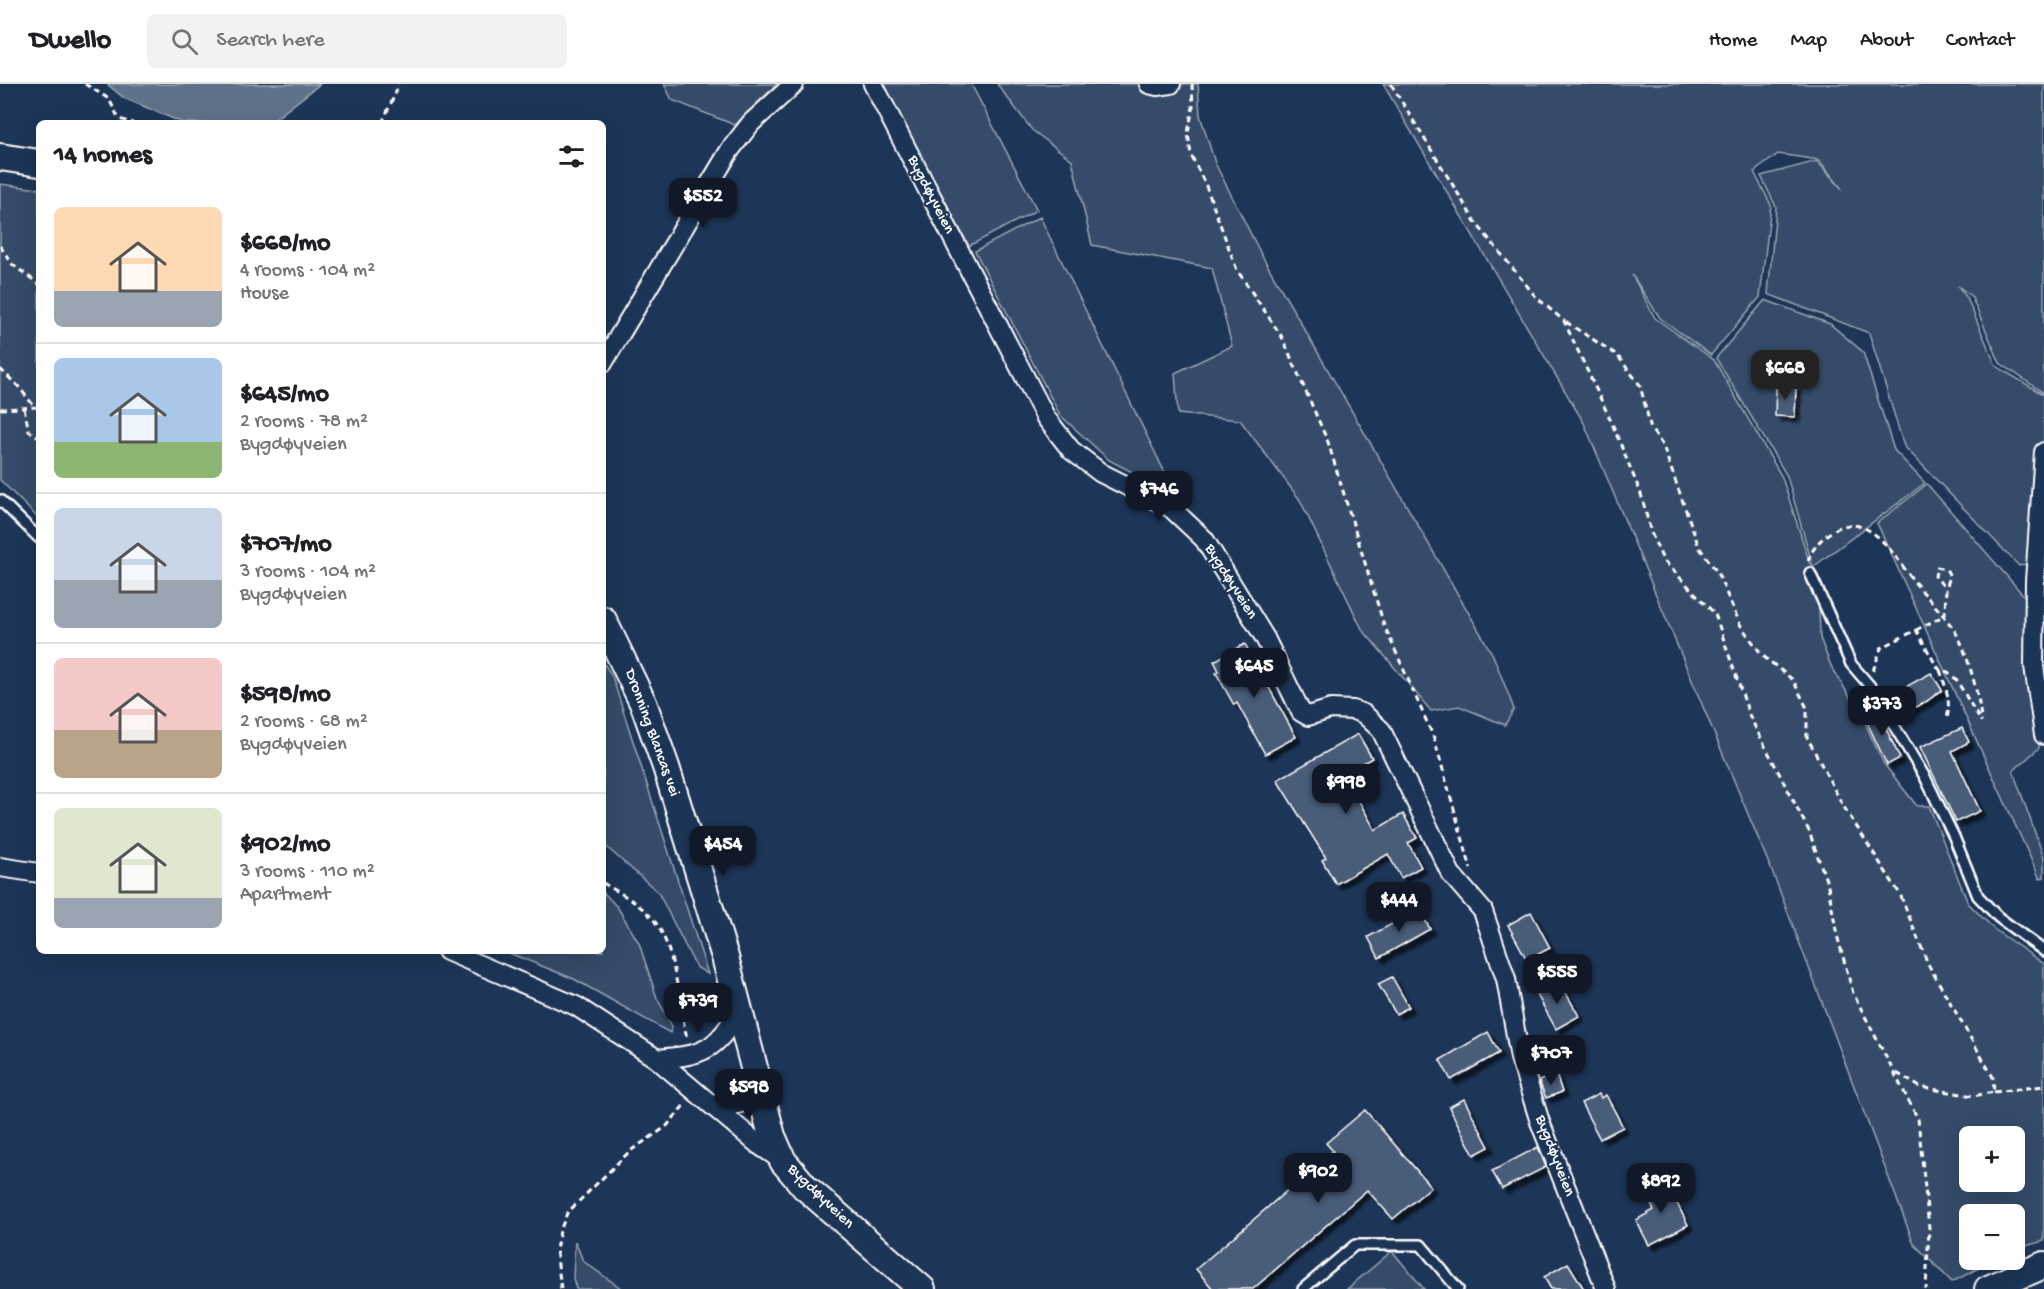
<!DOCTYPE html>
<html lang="en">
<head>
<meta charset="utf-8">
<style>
	body { margin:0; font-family:"Gochi Hand",sans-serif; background:#f2f2f2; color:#202124; height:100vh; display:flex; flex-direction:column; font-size:22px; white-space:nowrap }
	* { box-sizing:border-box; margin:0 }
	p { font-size:20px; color:#757577 }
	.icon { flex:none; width:33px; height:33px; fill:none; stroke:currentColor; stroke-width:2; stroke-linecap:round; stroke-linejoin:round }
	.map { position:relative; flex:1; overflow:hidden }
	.panel { position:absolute; left:36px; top:36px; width:570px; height:834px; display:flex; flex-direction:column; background:#fff; border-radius:9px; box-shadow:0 6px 24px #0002 }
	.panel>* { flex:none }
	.fabs { position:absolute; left:1959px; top:1042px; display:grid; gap:12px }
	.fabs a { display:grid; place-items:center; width:66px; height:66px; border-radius:9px; background:#fff; box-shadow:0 6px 24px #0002; font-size:30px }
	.price { position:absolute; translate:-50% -51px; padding:0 14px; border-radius:12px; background:#111827; color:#fff; font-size:20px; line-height:39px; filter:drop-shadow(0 2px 3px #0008) }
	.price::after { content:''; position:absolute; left:50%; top:36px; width:18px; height:14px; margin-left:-9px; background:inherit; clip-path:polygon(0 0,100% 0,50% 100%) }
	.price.selected { background:#222; color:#fff }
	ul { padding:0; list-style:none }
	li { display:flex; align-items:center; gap:18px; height:150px; padding:0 18px }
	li+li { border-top:2px solid #e0e0e0 }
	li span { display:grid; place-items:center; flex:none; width:168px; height:120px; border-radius:9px; color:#555 }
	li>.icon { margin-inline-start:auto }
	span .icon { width:72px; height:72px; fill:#fffc; stroke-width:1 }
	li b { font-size:26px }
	h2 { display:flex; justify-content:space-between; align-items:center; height:72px; padding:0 18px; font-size:26px }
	header { display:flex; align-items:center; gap:36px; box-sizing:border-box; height:84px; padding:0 30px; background:#fff; border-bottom:2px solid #e0e0e0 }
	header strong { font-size:28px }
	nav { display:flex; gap:33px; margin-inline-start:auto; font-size:21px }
	.search { width:420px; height:54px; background:#f2f2f2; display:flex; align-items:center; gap:15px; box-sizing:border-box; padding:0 21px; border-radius:9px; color:#757577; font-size:22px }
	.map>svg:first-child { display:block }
	.green { fill:#364b69; stroke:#9aa5b4; stroke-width:1.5; fill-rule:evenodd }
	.water { fill:#617289; stroke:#a0aab8; stroke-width:1.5 }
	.building { fill:#4a5d79; stroke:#fff; stroke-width:1.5; filter:url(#shadow) }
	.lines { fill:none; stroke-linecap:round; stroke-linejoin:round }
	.lane-casing { stroke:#fff; stroke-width:14 }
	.street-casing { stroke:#fff; stroke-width:22 }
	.secondary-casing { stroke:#fff; stroke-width:30 }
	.path { stroke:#fff; stroke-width:3; stroke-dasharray:6 4.5; stroke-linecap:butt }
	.lane { stroke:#1d3557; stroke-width:9 }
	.street { stroke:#1d3557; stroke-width:18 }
	.secondary { stroke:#1d3557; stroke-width:26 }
	.labels { text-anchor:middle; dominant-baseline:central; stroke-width:4.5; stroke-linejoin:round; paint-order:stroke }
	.street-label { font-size:16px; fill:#fff; stroke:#1d3557 }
</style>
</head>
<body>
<header>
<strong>Dwello</strong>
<div class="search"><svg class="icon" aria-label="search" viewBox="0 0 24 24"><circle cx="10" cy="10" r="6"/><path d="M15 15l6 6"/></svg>Search here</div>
<nav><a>Home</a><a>Map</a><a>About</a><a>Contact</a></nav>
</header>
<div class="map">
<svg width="2044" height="1205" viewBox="0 0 2044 1205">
	<defs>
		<filter id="shadow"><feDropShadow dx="5" dy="5" stdDeviation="1.5" flood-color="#0009"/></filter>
	</defs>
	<rect width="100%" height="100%" fill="#1d3557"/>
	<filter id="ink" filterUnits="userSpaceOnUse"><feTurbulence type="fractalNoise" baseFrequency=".0167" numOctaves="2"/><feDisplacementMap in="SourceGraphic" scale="12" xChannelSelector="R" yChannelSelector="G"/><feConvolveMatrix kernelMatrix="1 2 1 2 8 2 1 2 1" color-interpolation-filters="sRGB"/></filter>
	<g filter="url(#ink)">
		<!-- green -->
		<path class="green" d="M 664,0 L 777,0 L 735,41 L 672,16 Z
			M 886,0 L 971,0 L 1037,126 L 969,162 L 884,1 Z
			M 997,0 L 1198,0 L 1200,31 L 1215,79 L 1262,172 L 1493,571 L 1514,625 L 1505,641 L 1459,622 L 1431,627 L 1362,545 L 1300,416 L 1240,336 L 1178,330 L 1175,289 L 1232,262 L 1212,184 L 1092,161 L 1072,76 L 1032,46 Z
			M 1383,0 L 2044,0 L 2044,309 L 2000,279 L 1971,212 L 1958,202 L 1967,214 L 1996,282 L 2044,311 L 2044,432 L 2026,480 L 2019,482 L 1904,362 L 1869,249 L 1768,210 L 1776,123 L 1761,92 L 1817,77 L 1842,105 L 1819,76 L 1778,70 L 1754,88 L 1771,121 L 1760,213 L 1711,271 L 1660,234 L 1632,191 L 1655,234 L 1714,276 L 1782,393 L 1811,483 L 1819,521 L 1820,554 L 1831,582 L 1862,633 L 1884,680 L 1917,722 L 1929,722 L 1968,819 L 1995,846 L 2044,880 L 2044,1157 L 2015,1165 L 2014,1131 L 1970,1131 L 1970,1176 L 1994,1176 L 1952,1198 L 1914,1160 L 1774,792 L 1584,339 ZM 1970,1053 L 2014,1053 L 2014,1098 L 1970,1098 Z
			M 0,100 L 39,105 L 39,435 L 0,396 Z
			M 1040,133 L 1166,391 L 1153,399 L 1109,376 L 1060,331 L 975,167 Z
			M 1765,216 L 1830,240 L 1863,268 L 1894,366 L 1925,399 L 1813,483 L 1787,392 L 1716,274 Z
			M 1927,400 L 2025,513 L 2039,664 L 2013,687 L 2044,774 L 2044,793 L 2040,795 L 1877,439 Z
			M 603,578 L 612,592 L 708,890 L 696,883 L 658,808 L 603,760 Z
			M 603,808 L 618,824 L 639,859 L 657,914 L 672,942 L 670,949 L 574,895 L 504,867 L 603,867 Z
			M 575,1157 L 583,1177 L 622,1205 L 576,1205 L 573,1194 Z
			M 1392,1167 L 1424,1205 L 1347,1205 Z"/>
		<!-- water -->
		<path class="water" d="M 107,0 L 320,0 L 270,39 L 183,39 L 124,14 Z"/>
		<!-- building -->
		<path class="building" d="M 1776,300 L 1796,302 L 1795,333 L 1775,332 Z
			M 1245,560 L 1296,653 L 1265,670 L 1237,619 L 1234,621 L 1216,589 L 1219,587 L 1214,577 Z
			M 1931,589 L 1942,606 L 1927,617 L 1896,633 L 1889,620 L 1897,616 L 1894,612 L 1900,606 Z
			M 1877,626 L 1900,674 L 1887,681 L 1864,632 Z
			M 1962,644 L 1969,658 L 1952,667 L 1980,727 L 1956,738 L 1920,663 Z
			M 1358,650 L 1372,674 L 1344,690 L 1375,746 L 1403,730 L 1417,754 L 1408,759 L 1421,783 L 1401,794 L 1388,770 L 1336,800 L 1322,776 L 1326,774 L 1277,696 Z
			M 1419,825 L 1430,845 L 1379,874 L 1368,853 Z
			M 1531,828 L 1550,864 L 1527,876 L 1508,841 Z
			M 1392,893 L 1409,923 L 1396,930 L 1378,900 Z
			M 1559,897 L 1579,932 L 1556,945 L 1536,909 Z
			M 1488,948 L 1499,969 L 1451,996 L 1440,976 Z
			M 1556,990 L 1562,1008 L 1546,1014 L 1539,997 Z
			M 1599,1010 L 1601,1014 L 1606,1011 L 1623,1043 L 1600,1055 L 1581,1019 Z
			M 1464,1015 L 1489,1063 L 1474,1071 L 1449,1023 Z
			M 1365,1026 L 1431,1103 L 1393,1135 L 1367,1106 L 1253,1205 L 1213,1205 L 1196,1185 L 1333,1067 L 1326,1059 Z
			M 1538,1063 L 1546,1083 L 1502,1105 L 1492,1087 Z
			M 1664,1094 L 1688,1141 L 1649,1161 L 1636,1136 L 1654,1126 L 1643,1105 Z
			M 1568,1179 L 1584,1205 L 1551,1205 L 1544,1193 Z"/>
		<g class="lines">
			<defs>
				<path id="lane" d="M 0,416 L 39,454
					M 1810,489 L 1851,580 L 1870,602 L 1925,693 L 1954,753 L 1978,812 L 1998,833 L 2044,867
					M 1303,1205 L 1355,1161 L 1421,1161 L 1458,1205"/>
				<path id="street" d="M 873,0 L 1046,334 L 1071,366 L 1101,389 L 1171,424 L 1204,455 L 1265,554 L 1301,628 L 1308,632 L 1331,625 L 1353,626 L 1364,630 L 1381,646 L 1451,790 L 1483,827 L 1506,895 L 1520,974 L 1540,1038 L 1606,1205
					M 1149,0 L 1157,2 L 1171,0
					M 603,279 L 730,66 L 751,39 L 794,0
					M 2044,368 L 2035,497 L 2034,582 L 2044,651
					M 0,783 L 39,789
					M 447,867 L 576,922 L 657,975 L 759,1061 L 783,1077
					M 657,975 C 705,971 715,967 740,925
					M 716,1023 C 738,1022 745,1020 759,1003"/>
				<path id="secondary" d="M 0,73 L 39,79
					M 603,536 L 644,621 L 666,683 L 725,873 L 772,1052 L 783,1077 L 805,1103 L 922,1205
					M 1988,1205 L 2044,1181"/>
			</defs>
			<!-- lane casing -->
			<use href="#lane" class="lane-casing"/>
			<!-- street casing -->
			<use href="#street" class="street-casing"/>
			<!-- secondary casing -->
			<use href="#secondary" class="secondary-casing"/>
			<!-- path -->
			<path class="path" d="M 85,0 L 109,15 L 119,35 L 133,39
				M 1192,0 L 1193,23 L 1188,49 L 1191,71 L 1206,102 L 1237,186 L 1282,253 L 1328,358 L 1384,541 L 1434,654 L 1471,785
				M 1391,0 L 1476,139 L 1536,213 L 1564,237 L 1611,337 L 1641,410 L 1651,449 L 1663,476 L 1715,530 L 1750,633 L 1809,747 L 1828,802 L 1837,851 L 1853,909 L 1918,1035 L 1929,1144 L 1926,1205
				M 382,39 L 396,8 L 398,0
				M 0,162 L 13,181 L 39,200
				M 1566,238 L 1617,271 L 1640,301 L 1651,345 L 1663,362 L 1699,463 L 1717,488 L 1741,542 L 1763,572 L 1793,596 L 1807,624 L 1807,653 L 1842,720 L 1900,810 L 1928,880 L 1993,993 L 1994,1008 L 1973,1012 L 1920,1003 L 1895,988
				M 0,285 L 18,302 L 34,322
				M 24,324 L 29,347 L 39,353
				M 0,325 L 39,323
				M 1808,477 C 1813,463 1821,454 1834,446 C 1871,425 1897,477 1916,500 C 1931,518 1947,533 1959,554 C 1968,573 1981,617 1981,638
				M 1916,546 L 1945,531 L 1946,505 L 1950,492 L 1946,485 L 1937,483 L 1935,492 L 1946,505
				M 1940,586 C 1946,604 1951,617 1947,635
				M 1873,587 L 1881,564 L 1916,546 L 1936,581 L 1940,586 L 1948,588 L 1956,595 L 1980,636
				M 603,799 C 620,809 639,819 652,834 C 675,859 679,921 687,954
				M 1994,1008 L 2044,1002
				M 561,1205 L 556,1165 L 560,1147 L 567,1129 L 630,1067 L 666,1043 L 686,1019"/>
			<!-- lane -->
			<use href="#lane" class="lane"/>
			<!-- street -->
			<use href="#street" class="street"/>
			<!-- secondary -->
			<use href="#secondary" class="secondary"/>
		</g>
	</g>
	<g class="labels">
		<!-- street labels -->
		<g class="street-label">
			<text transform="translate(930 111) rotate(63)">Bygdøyveien</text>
			<text transform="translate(1230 498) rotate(58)">Bygdøyveien</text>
			<text transform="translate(651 649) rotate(70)">Dronning Blancas vei</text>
			<text transform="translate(1554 1072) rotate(69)">Bygdøyveien</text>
			<text transform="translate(820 1113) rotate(44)">Bygdøyveien</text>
		</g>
	</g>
</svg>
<div class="fabs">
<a>+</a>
<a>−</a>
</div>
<b class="price" style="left:703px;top:145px">$552</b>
<b class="price selected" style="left:1785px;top:317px">$668</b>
<b class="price" style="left:1159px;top:438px">$746</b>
<b class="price" style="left:1254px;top:615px">$645</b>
<b class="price" style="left:1882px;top:653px">$373</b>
<b class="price" style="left:1346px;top:731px">$998</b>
<b class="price" style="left:723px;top:793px">$454</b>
<b class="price" style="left:1399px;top:849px">$444</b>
<b class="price" style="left:1557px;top:921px">$555</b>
<b class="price" style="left:698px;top:950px">$739</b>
<b class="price" style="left:1551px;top:1002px">$707</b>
<b class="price" style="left:749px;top:1036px">$598</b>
<b class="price" style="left:1318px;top:1120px">$902</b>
<b class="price" style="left:1661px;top:1130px">$892</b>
<section class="panel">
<h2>14 homes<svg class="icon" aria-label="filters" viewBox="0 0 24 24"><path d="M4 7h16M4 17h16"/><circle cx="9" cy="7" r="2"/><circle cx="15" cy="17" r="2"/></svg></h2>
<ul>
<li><span style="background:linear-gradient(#ffd9b3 70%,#9aa5b1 0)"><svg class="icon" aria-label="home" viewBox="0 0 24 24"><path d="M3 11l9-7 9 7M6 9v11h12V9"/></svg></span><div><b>$668/mo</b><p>4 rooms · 104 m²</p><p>House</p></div></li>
<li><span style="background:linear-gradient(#a9c7e8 70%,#8fb573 0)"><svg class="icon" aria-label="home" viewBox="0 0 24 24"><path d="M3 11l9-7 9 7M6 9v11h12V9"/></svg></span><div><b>$645/mo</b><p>2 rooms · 78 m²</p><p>Bygdøyveien</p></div></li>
<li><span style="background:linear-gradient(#c9d6e8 60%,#9aa5b1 0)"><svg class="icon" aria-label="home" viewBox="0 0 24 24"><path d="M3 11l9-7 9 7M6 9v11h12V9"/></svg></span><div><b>$707/mo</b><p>3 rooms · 104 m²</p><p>Bygdøyveien</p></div></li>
<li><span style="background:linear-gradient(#f6c9c9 60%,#b9a48a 0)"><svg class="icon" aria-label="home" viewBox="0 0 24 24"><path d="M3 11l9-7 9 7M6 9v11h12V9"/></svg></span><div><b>$598/mo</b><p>2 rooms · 68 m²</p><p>Bygdøyveien</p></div></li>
<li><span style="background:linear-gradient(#dfe7d0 75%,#9aa5b1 0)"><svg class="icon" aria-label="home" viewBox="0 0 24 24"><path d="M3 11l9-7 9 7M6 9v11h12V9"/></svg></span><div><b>$902/mo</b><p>3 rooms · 110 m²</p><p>Apartment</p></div></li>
</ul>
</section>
</div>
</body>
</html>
